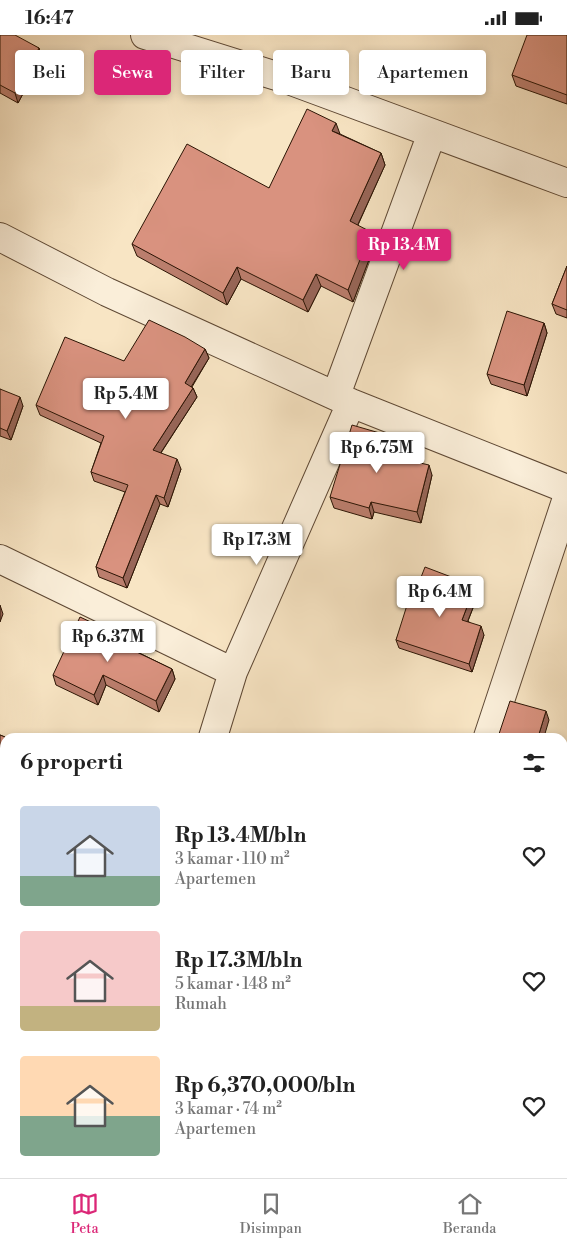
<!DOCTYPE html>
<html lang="id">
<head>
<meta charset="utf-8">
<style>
	body { margin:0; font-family:"Libre Bodoni",serif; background:#f6f6f6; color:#222; height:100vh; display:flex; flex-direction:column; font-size:19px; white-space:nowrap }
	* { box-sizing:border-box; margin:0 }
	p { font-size:16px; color:#767676 }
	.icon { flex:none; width:28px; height:28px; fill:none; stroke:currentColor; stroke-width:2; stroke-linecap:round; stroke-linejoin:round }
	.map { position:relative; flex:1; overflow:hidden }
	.panel { position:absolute; left:0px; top:698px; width:568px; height:446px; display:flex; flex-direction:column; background:#fff; border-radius:15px 15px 0 0; box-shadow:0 2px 8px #0003 }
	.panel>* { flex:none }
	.guide { position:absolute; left:15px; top:15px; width:538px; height:45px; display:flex; gap:10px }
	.price { position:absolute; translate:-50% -42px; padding:0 11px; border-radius:5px; background:#fff; color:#222; font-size:16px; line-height:32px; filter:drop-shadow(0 1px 2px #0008) }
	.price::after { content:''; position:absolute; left:50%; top:30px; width:15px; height:11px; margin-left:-8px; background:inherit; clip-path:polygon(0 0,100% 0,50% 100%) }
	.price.current { background:#db2777; color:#fff }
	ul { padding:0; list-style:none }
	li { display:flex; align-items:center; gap:15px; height:125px; padding:0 20px }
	li span { display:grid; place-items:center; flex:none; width:140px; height:100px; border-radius:5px; color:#555 }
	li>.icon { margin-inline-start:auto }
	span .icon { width:60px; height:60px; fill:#fffc; stroke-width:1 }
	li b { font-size:21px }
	h2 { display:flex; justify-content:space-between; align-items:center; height:60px; padding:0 20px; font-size:21px }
	.chip { padding:0 18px; border-radius:5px; background:#fff; box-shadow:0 2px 8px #0003; font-size:18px; line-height:45px }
	.chip.current { background:#db2777; color:#fff }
	.status { display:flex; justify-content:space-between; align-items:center; height:35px; padding:0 25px; background:#fff; direction:ltr }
	.status svg { height:14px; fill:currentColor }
	.tab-bar { display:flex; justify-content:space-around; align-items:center; height:70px; border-top:1px solid #e0e0e0; background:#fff; font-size:14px; color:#767676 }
	.tab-bar a { display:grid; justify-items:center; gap:2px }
	.tab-bar .current { color:#db2777 }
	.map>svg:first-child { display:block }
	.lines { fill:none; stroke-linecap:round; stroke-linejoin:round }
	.minor-casing { stroke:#5e4834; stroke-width:30 }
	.minor { stroke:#faeed9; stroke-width:28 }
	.wall { fill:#bb7e6d; stroke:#2b1404 }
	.shaded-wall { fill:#986659; stroke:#2b1404 }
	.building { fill:#d9927f; stroke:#2b1404 }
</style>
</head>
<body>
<div class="status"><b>16:47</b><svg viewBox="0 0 49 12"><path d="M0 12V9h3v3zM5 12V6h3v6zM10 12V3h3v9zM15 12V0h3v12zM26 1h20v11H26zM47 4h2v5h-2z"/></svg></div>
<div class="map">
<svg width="567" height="1143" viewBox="0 0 567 1143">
	<rect width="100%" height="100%" fill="#f8e5c4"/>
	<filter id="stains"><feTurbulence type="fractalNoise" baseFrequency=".004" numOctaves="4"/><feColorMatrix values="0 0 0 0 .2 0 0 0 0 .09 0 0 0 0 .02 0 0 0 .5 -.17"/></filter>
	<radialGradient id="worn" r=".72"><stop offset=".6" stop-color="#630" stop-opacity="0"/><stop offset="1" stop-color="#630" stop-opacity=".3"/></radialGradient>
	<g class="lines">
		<defs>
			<path id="minor" d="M 145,0 L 286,44 L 567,148
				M 0,202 L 107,257 L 351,368 L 567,454
				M 336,360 L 432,98
				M 0,524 L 233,637
				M 213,702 L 233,637 L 351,368
				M 488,702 L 567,463
				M 562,840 L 567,842
				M 0,970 L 5,972
				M 329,1143 L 331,1139"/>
		</defs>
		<!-- minor casing -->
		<use href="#minor" class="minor-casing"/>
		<!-- minor -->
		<use href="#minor" class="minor"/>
	</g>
	<!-- wall -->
	<path class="wall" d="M 0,0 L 39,13 L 42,23 L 18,68 L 0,58 Z
		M 567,0 L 567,69 L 516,51 L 512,40 Z
		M 340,99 L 381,118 L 385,130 L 358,190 L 373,207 L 371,210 L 373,214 L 353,267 L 321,251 L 308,277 L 241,244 L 227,270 L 137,221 L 132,209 L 269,153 Z
		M 567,231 L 567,283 L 556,279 L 552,269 Z
		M 544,288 L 547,298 L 527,361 L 491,349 L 487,339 Z
		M 205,314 L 209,323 L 192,352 L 193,353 L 197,362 L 161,418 L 181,434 L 168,472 L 160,469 L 127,553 L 99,542 L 96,532 L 125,457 L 94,446 L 91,437 L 101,408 L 40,380 L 36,370 L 124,326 Z
		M 0,354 L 23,371 L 11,405 L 0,401 Z
		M 390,401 L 394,412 L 391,421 L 432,440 L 421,488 L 374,477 L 372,484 L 334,473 L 330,462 Z
		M 475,551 L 478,560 L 468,586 L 484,600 L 472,637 L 399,613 L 396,605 L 411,568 Z
		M 121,601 L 125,611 L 172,634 L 175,644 L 159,677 L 106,650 L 98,670 L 56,650 L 53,640 Z
		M 0,700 L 5,702 L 5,770 L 0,768 Z
		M 562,711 L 567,713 L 567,778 L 562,776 Z
		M 562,871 L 567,873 L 567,1013 L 562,1011 L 562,958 L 564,952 L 562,952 Z"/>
	<!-- shaded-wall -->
	<path class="shaded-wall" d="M 39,13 L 42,23 L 18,68 L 15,58 Z
		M 336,88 L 340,99 L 332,96 Z
		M 381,118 L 385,130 L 354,198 L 350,186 Z
		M 369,196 L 373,207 L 371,210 L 373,214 L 353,267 L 348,255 L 366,201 Z
		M 237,232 L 241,244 L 227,270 L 223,258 Z
		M 316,239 L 321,251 L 308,277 L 303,265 Z
		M 544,288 L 547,298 L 527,361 L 524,350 Z
		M 205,314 L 209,323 L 188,357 L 185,348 Z
		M 193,353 L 197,362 L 156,425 L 153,415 Z
		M 20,362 L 23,371 L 11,405 L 7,396 Z
		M 390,401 L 394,412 L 389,430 L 385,420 Z
		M 177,424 L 181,434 L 168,472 L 164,463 Z
		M 429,430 L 432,440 L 421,488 L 417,477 Z
		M 156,460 L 160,469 L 127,553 L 123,543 Z
		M 371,467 L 374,477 L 372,484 L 369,473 Z
		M 475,551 L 478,560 L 465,593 L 462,585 Z
		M 0,570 L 3,579 L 0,587 Z
		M 481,591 L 484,600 L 472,637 L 469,629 Z
		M 121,601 L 125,612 L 118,608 Z
		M 172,634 L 175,644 L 159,677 L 156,666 Z
		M 103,640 L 106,650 L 98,670 L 94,660 Z
		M 546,676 L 549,685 L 544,702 L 539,699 Z
		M 282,1139 L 287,1139 L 285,1143 L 280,1143 Z"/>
	<!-- building -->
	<path class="building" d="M 0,0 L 15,0 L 39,13 L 15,58 L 0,50 Z
		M 527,0 L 567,0 L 567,60 L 512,40 Z
		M 307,74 L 336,88 L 332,96 L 381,118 L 350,186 L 369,196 L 366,201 L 369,202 L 348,255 L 316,239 L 303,265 L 237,232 L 223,258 L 132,209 L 187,109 L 269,153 Z
		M 567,231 L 567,275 L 552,269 Z
		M 507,276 L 544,288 L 524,350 L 487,339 Z
		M 149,285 L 185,302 L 205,314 L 185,348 L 193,353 L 153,415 L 177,424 L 164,463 L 156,460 L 123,543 L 96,532 L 128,450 L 91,437 L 104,401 L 36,370 L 65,302 L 124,326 Z
		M 0,354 L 20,362 L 7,396 L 0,393 Z
		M 352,390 L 390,401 L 385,420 L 429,430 L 417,477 L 371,467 L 369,473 L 330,462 Z
		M 425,532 L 475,551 L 462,585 L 481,591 L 469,629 L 396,605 L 408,567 L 411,568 Z
		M 80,582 L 121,601 L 118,608 L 172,634 L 156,666 L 103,640 L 94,660 L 53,640 Z
		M 510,666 L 546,676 L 539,699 L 546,701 L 545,702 L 497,702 L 499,699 Z
		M 0,700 L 5,702 L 5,763 L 0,761 Z
		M 562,711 L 567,713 L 567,770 L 562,769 Z
		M 562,871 L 567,873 L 567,1005 L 562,1004 L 562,958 L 567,945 L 562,944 Z
		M 567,1035 L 567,1045 L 565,1044 Z
		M 223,1139 L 282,1139 L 280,1143 L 221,1143 Z
		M 341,1139 L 471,1139 L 471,1140 L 480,1143 L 338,1143 Z"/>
	<rect width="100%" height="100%" filter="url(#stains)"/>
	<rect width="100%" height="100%" fill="url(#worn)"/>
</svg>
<b class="price current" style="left:404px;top:236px">Rp 13.4M</b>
<b class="price" style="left:126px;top:385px">Rp 5.4M</b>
<b class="price" style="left:377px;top:439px">Rp 6.75M</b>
<b class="price" style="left:257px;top:531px">Rp 17.3M</b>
<b class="price" style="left:440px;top:583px">Rp 6.4M</b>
<b class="price" style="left:108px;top:628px">Rp 6.37M</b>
<div class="guide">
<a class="chip">Beli</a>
<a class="chip current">Sewa</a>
<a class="chip">Filter</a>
<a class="chip">Baru</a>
<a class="chip">Apartemen</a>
</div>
<section class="panel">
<h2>6 properti<svg class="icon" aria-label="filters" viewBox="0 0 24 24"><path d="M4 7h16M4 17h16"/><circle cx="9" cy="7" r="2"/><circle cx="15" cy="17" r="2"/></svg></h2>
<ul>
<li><span style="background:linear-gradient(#c9d6e8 70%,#7fa58c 0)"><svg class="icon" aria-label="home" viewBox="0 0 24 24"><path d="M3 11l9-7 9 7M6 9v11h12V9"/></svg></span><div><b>Rp 13.4M/bln</b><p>3 kamar · 110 m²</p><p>Apartemen</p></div><svg class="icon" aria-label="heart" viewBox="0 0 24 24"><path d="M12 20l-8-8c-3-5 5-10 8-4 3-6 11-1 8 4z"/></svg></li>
<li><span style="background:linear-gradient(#f6c9c9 75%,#c2b280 0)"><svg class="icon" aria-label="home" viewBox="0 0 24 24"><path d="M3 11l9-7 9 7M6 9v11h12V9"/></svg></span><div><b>Rp 17.3M/bln</b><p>5 kamar · 148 m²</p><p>Rumah</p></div><svg class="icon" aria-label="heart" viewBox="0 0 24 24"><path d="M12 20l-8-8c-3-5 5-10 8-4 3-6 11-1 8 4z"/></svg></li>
<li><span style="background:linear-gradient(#ffd9b3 60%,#7fa58c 0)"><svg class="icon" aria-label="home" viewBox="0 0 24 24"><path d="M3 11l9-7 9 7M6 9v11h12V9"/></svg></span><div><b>Rp 6,370,000/bln</b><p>3 kamar · 74 m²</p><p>Apartemen</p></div><svg class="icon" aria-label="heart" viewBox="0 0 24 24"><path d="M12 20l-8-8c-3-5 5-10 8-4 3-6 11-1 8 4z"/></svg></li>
</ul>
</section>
</div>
<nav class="tab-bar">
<a class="current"><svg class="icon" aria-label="map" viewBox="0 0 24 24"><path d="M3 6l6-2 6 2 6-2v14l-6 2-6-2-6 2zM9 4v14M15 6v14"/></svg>Peta</a>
<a><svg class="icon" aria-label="saved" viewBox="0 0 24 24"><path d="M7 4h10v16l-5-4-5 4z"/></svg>Disimpan</a>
<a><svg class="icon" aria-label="home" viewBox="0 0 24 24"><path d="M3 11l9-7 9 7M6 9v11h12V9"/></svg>Beranda</a>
</nav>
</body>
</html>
